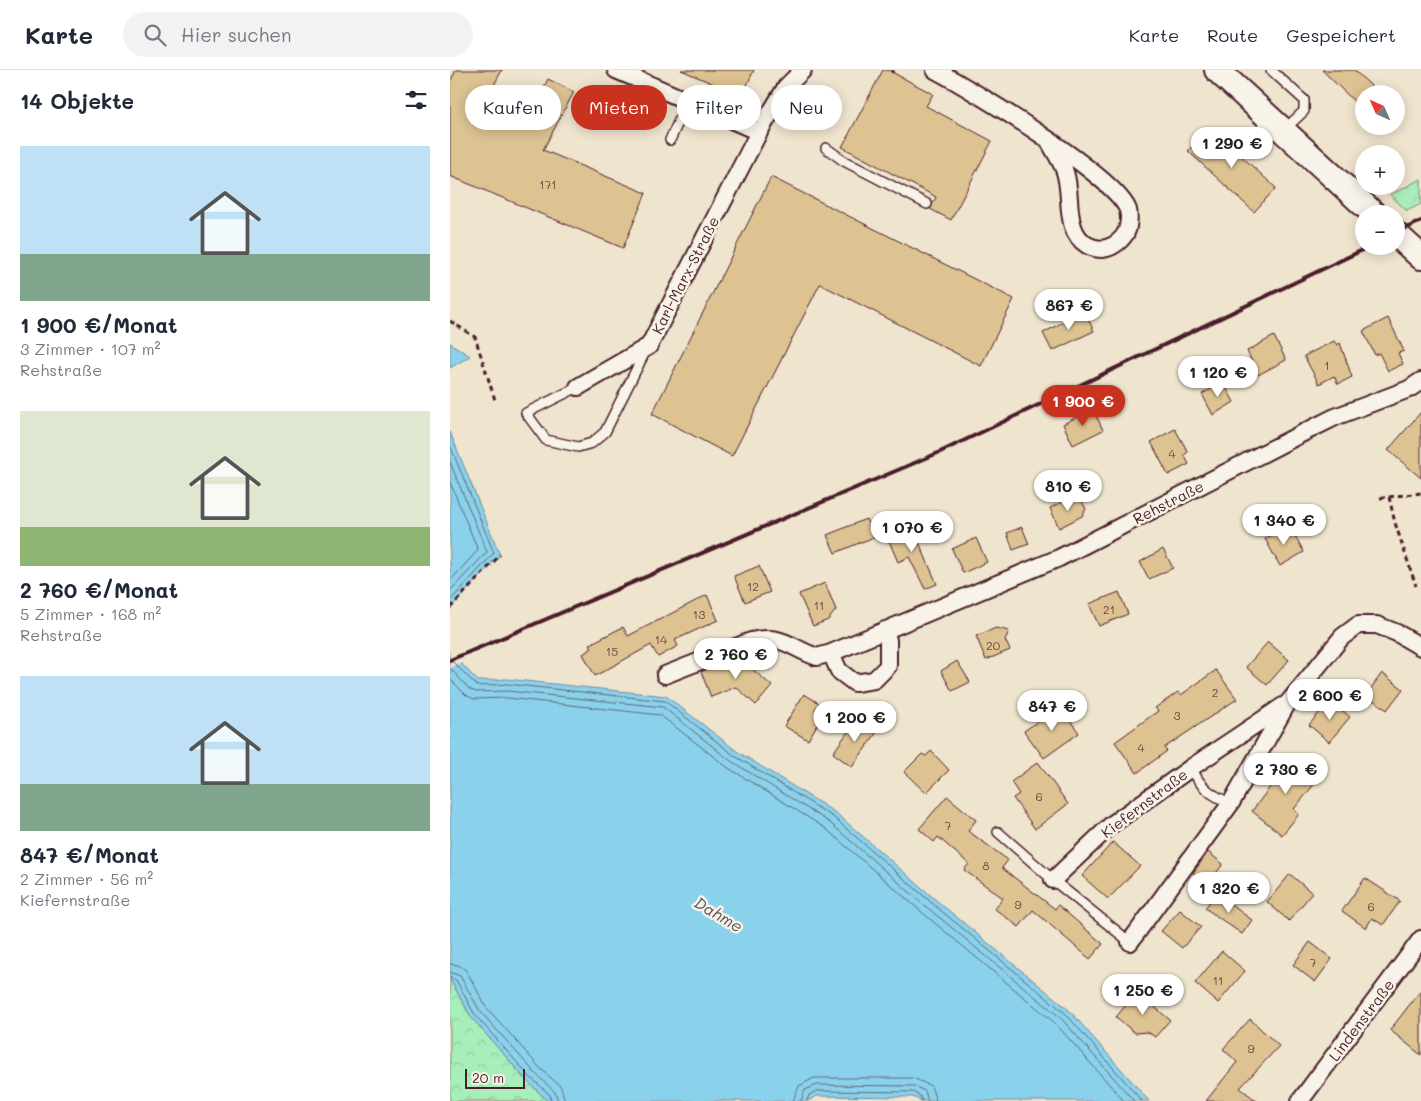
<!DOCTYPE html>
<html lang="de">
<head>
<meta charset="utf-8">
<style>
	body { margin:0; font-family:Mali,sans-serif; background:#f2f2f3; color:#1f2937; height:100vh; display:flex; flex-direction:column; font-size:19px; white-space:nowrap }
	* { box-sizing:border-box; margin:0 }
	p { font-size:16px; color:#747a83 }
	.icon { flex:none; width:28px; height:28px; fill:none; stroke:currentColor; stroke-width:2; stroke-linecap:round; stroke-linejoin:round }
	.map { position:relative; flex:1; overflow:hidden }
	.drawer { display:flex; flex-direction:column; background:#fff; width:450px }
	.drawer>* { flex:none }
	.banner { position:absolute; left:15px; top:15px; width:475px; height:45px; display:flex; gap:10px }
	.needle { width:32px; rotate:315deg }
	.fabs { position:absolute; left:905px; top:15px; display:grid; gap:10px }
	.fabs a { display:grid; place-items:center; width:50px; height:50px; border-radius:50%; background:#fff; box-shadow:0 2px 12px #0003; font-size:25px }
	.scale { position:absolute; left:15px; bottom:12px; width:60px; box-sizing:border-box; padding-left:5px; border:2px solid #4a1f2b; border-top:0; font-size:14px; line-height:18px; white-space:nowrap; color:#4a1f2b; -webkit-text-stroke:4px #f7f3e8; paint-order:stroke }
	.price { position:absolute; translate:-50% -42px; padding:0 11px; border-radius:18px; background:#fff; color:#222; font-size:16px; line-height:32px; filter:drop-shadow(0 1px 2px #0008) }
	.price::after { content:''; position:absolute; left:50%; top:30px; width:15px; height:11px; margin-left:-8px; background:inherit; clip-path:polygon(0 0,100% 0,50% 100%) }
	.price.on { background:#c8321e; color:#fff }
	ul { padding:0; list-style:none }
	li { display:grid; align-content:center; gap:10px; height:265px; padding:0 20px }
	li span { display:grid; place-items:center; height:155px; border-radius:0px; color:#555 }
	li>.icon { margin-inline-start:auto }
	span .icon { width:90px; height:90px; fill:#fffc; stroke-width:1 }
	li b { font-size:21px }
	h2 { display:flex; justify-content:space-between; align-items:center; height:60px; padding:0 20px; font-size:21px }
	.chip { padding:0 18px; border-radius:22px; background:#fff; box-shadow:0 2px 12px #0003; font-size:18px; line-height:45px }
	.chip.on { background:#c8321e; color:#fff }
	header { display:flex; align-items:center; gap:30px; box-sizing:border-box; height:70px; padding:0 25px; background:#fff; border-bottom:1px solid #e0e1e3 }
	header strong { font-size:24px }
	nav { display:flex; gap:28px; margin-inline-start:auto; font-size:18px }
	.search { width:350px; height:45px; background:#f2f2f3; display:flex; align-items:center; gap:12px; box-sizing:border-box; padding:0 18px; border-radius:28px; color:#747a83; font-size:19px }
	main { display:flex; flex:1; min-height:0 }
	.map>svg:first-child { display:block }
	.forest { fill:url(#forest-crowns); stroke:#798672 }
	.water { fill:#8ad2eb; stroke:#708a9e }
	.pier { fill:#efe4ce }
	.lines { fill:none; stroke-linecap:round; stroke-linejoin:round }
	.shore { stroke:#646778; stroke-width:1 }
	.building { fill:#ddc292; stroke:#4a1f2b }
	.lane-casing { stroke:#4a1f2b; stroke-width:12 }
	.street-casing { stroke:#4a1f2b; stroke-width:20 }
	.secondary-casing { stroke:#4a1f2b; stroke-width:28 }
	.path { stroke:#4a1f2b; stroke-width:3; stroke-dasharray:5 4; stroke-linecap:butt }
	.lane { stroke:#f7f3e8; stroke-width:9 }
	.street { stroke:#f7f3e8; stroke-width:16 }
	.secondary { stroke:#f7f3e8; stroke-width:24 }
	.rail { stroke:#4a1f2b; stroke-width:4 }
	.labels { text-anchor:middle; dominant-baseline:central; stroke-width:5; stroke-linejoin:round; paint-order:stroke }
	.number-label { font-size:12px; fill:#6f4845 }
	.street-label { font-size:15px; fill:#4a1f2b; stroke:#f7f3e8 }
	.water-label { font-size:16px; font-style:italic; fill:#5a4c5b; stroke:#f7f3e8 }
</style>
</head>
<body>
<header>
<strong>Karte</strong>
<div class="search"><svg class="icon" aria-label="search" viewBox="0 0 24 24"><circle cx="10" cy="10" r="6"/><path d="M15 15l6 6"/></svg>Hier suchen</div>
<nav><a>Karte</a><a>Route</a><a>Gespeichert</a></nav>
</header>
<main>
<section class="drawer">
<h2>14 Objekte<svg class="icon" aria-label="filters" viewBox="0 0 24 24"><path d="M4 7h16M4 17h16"/><circle cx="9" cy="7" r="2"/><circle cx="15" cy="17" r="2"/></svg></h2>
<ul>
<li><span style="background:linear-gradient(#bfe0f5 70%,#7fa58c 0)"><svg class="icon" aria-label="home" viewBox="0 0 24 24"><path d="M3 11l9-7 9 7M6 9v11h12V9"/></svg></span><div><b>1 900 €/Monat</b><p>3 Zimmer · 107 m²</p><p>Rehstraße</p></div></li>
<li><span style="background:linear-gradient(#dfe7d0 75%,#8fb573 0)"><svg class="icon" aria-label="home" viewBox="0 0 24 24"><path d="M3 11l9-7 9 7M6 9v11h12V9"/></svg></span><div><b>2 760 €/Monat</b><p>5 Zimmer · 168 m²</p><p>Rehstraße</p></div></li>
<li><span style="background:linear-gradient(#bfe0f5 70%,#7fa58c 0)"><svg class="icon" aria-label="home" viewBox="0 0 24 24"><path d="M3 11l9-7 9 7M6 9v11h12V9"/></svg></span><div><b>847 €/Monat</b><p>2 Zimmer · 56 m²</p><p>Kiefernstraße</p></div></li>
</ul>
</section>
<div class="map">
<svg width="971" height="1031" viewBox="0 0 971 1031">
	<defs>
		<pattern id="forest-crowns" width="20" height="18" patternUnits="userSpaceOnUse" patternTransform="scale(1.25)"><rect width="20" height="18" fill="#a8eeba"/><path d="M2 6a3 3 0 1 1 6 0M12 15a3 3 0 1 1 6 0" fill="none" stroke="#92cca0"/></pattern>
	</defs>
	<rect width="100%" height="100%" fill="#efe4ce"/>
	<filter id="ink" filterUnits="userSpaceOnUse"><feTurbulence type="fractalNoise" baseFrequency=".02" numOctaves="2"/><feDisplacementMap in="SourceGraphic" scale="10" xChannelSelector="R" yChannelSelector="G"/><feConvolveMatrix kernelMatrix="1 2 1 2 8 2 1 2 1" color-interpolation-filters="sRGB"/></filter>
	<g filter="url(#ink)">
		<!-- forest -->
		<path class="forest" d="M 971,109 L 971,134 L 957,141 L 940,125 Z
			M 0,909 L 21,947 L 77,1011 L 98,1031 L 0,1031 Z"/>
		<!-- water -->
		<path class="water" d="M 0,273 L 20,286 L 0,298 Z
			M 0,362 L 50,485 L 0,538 Z
			M 0,582 L 28,611 L 57,609 L 216,626 L 288,682 L 386,743 L 486,830 L 619,940 L 699,1031 L 471,1031 L 463,1027 L 367,1026 L 358,1031 L 98,1031 L 77,1011 L 21,947 L 0,909 Z"/>
		<!-- pier -->
		<path class="pier" d="M 0,581 L 2,581 L 13,592 L 0,598 Z"/>
		<g class="lines">
			<!-- shore -->
			<path class="shore" d="M 0,375 L 44,483 L 0,531
				M 0,392 L 37,482 L 0,521
				M 0,412 L 28,480 L 0,511
				M 0,589 L 27,616 L 57,614 L 215,631 L 285,686 L 383,747 L 483,834 L 615,943 L 692,1031
				M 0,598 L 19,619 L 26,622 L 57,621 L 213,637 L 281,691 L 379,752 L 479,839 L 611,948 L 684,1031
				M 0,609 L 16,625 L 24,629 L 57,628 L 210,645 L 277,697 L 375,758 L 474,844 L 605,953 L 674,1031
				M 0,894 L 8,895 L 16,900 L 36,937 L 90,998 L 111,1017 L 115,1031
				M 0,902 L 10,906 L 30,941 L 85,1003 L 105,1022 L 108,1031
				M 0,908 L 6,910 L 25,945 L 80,1007 L 100,1025 L 101,1031
				M 343,1031 L 349,1016 L 364,1008 L 463,1008 L 481,1016 L 486,1031
				M 351,1031 L 355,1020 L 367,1015 L 464,1016 L 475,1021 L 478,1031
				M 357,1031 L 359,1025 L 367,1021 L 463,1022 L 470,1026 L 472,1031"/>
		</g>
		<!-- building -->
		<path class="building" d="M 6,0 L 52,0 L 44,15 L 84,36 L 98,9 L 124,22 L 93,80 L 196,123 L 173,178 L 0,106 L 0,12 Z
			M 231,0 L 304,0 L 292,26 Z
			M 433,0 L 438,0 L 483,24 L 476,36 L 542,71 L 501,150 L 480,139 L 486,127 L 392,77 Z
			M 872,0 L 904,0 L 930,24 L 914,24 L 914,41 Z
			M 760,57 L 826,118 L 804,142 L 738,81 Z
			M 321,107 L 564,229 L 531,296 L 370,214 L 282,386 L 202,344 Z
			M 634,241 L 644,261 L 602,281 L 593,263 Z
			M 938,248 L 954,281 L 948,283 L 953,294 L 938,301 L 929,283 L 925,285 L 913,261 Z
			M 824,266 L 836,290 L 808,305 L 797,281 Z
			M 884,271 L 887,275 L 890,273 L 902,307 L 888,314 L 884,306 L 869,314 L 854,286 Z
			M 773,312 L 784,332 L 763,345 L 752,324 Z
			M 643,339 L 653,360 L 623,375 L 613,354 Z
			M 971,342 L 971,408 L 938,380 Z
			M 725,359 L 738,382 L 734,385 L 739,394 L 718,405 L 701,372 Z
			M 620,428 L 622,432 L 630,428 L 636,439 L 632,446 L 609,458 L 600,438 Z
			M 416,449 L 424,467 L 385,483 L 377,465 Z
			M 461,454 L 487,514 L 475,519 L 459,487 L 448,492 L 436,464 Z
			M 839,455 L 854,482 L 830,496 L 815,469 Z
			M 572,457 L 579,474 L 563,480 L 557,463 Z
			M 526,468 L 537,492 L 513,503 L 502,479 Z
			M 713,479 L 723,498 L 699,509 L 690,492 Z
			M 309,496 L 320,522 L 295,532 L 284,506 Z
			M 375,513 L 386,540 L 378,550 L 363,556 L 349,524 Z
			M 669,522 L 678,544 L 649,556 L 639,534 Z
			M 257,525 L 268,550 L 225,570 L 228,576 L 208,587 L 201,575 L 145,606 L 133,584 L 142,578 L 140,574 L 173,557 L 178,566 Z
			M 546,558 L 559,561 L 555,570 L 560,580 L 536,590 L 526,566 Z
			M 818,572 L 839,590 L 817,615 L 796,597 Z
			M 291,586 L 293,591 L 322,616 L 306,635 L 286,617 L 261,627 L 251,602 Z
			M 507,591 L 520,612 L 502,621 L 491,601 Z
			M 766,600 L 787,629 L 714,678 L 717,681 L 687,703 L 665,672 L 708,641 L 705,638 L 728,622 L 731,625 Z
			M 932,603 L 953,619 L 937,640 L 916,625 Z
			M 354,624 L 369,633 L 365,640 L 373,645 L 358,670 L 334,656 Z
			M 880,630 L 900,647 L 879,672 L 859,655 Z
			M 610,636 L 629,663 L 594,688 L 574,661 Z
			M 407,649 L 427,662 L 402,697 L 383,683 Z
			M 481,681 L 499,700 L 476,723 L 454,702 L 472,684 L 476,686 Z
			M 845,684 L 871,706 L 844,739 L 849,744 L 832,765 L 802,741 Z
			M 588,692 L 618,734 L 585,759 L 563,728 L 569,724 L 561,712 Z
			M 497,726 L 526,750 L 518,761 L 558,790 L 552,798 L 605,839 L 608,835 L 653,874 L 640,889 L 583,840 L 569,857 L 545,839 L 553,828 L 514,800 L 519,794 L 488,767 L 484,772 L 469,759 Z
			M 663,772 L 690,796 L 658,829 L 632,806 Z
			M 758,782 L 773,794 L 758,814 L 743,803 Z
			M 840,804 L 862,823 L 839,851 L 817,832 Z
			M 915,808 L 950,831 L 933,855 L 922,848 L 916,858 L 892,841 Z
			M 766,824 L 802,850 L 792,864 L 755,838 Z
			M 730,840 L 751,857 L 732,878 L 711,861 Z
			M 860,872 L 882,889 L 865,912 L 843,895 Z
			M 772,881 L 795,901 L 768,933 L 745,913 Z
			M 971,920 L 971,985 L 940,960 Z
			M 687,922 L 720,950 L 705,967 L 698,962 L 685,963 L 666,947 Z
			M 800,949 L 829,976 L 790,1018 L 807,1031 L 756,1031 L 787,992 L 773,979 Z"/>
		<g class="lines">
			<defs>
				<path id="lane" d="M 821,0 L 854,30 L 854,41 L 834,60
					M 220,70 L 238,31
					M 376,78 L 394,91 L 477,134
					M 128,317 L 76,343 L 96,370 L 128,377 L 142,373 L 155,362 L 196,280
					M 742,697 C 748,716 762,726 781,733
					M 548,762 L 603,810 L 680,872"/>
				<path id="street" d="M 166,0 L 309,62
					M 485,0 C 521,19 666,106 678,140 C 679,144 679,152 678,156 C 677,164 670,172 662,176 C 654,180 646,180 637,175 C 613,160 623,126 615,102 C 612,92 604,81 599,71
					M 128,317 L 199,276 L 309,62 L 336,17 L 353,0
					M 381,583 L 389,601 L 405,613 L 424,610 L 438,596 L 438,570 L 435,560
					M 215,605 L 301,571 C 333,564 339,577 367,587 L 381,583 L 609,488 L 847,366 L 885,347 L 959,319 L 971,311
					M 603,810 L 661,755 L 742,697 L 833,636
					M 680,872 L 781,733 L 837,634 L 892,567 L 908,555 L 927,555 L 947,563 L 971,577
					M 850,1031 L 971,869"/>
				<path id="secondary" d="M 767,0 L 924,144
					M 946,164 L 971,187"/>
			</defs>
			<!-- lane casing -->
			<use href="#lane" class="lane-casing"/>
			<!-- street casing -->
			<use href="#street" class="street-casing"/>
			<!-- secondary casing -->
			<use href="#secondary" class="secondary-casing"/>
			<!-- path -->
			<path class="path" d="M 442,0 L 443,3
				M 0,251 L 25,267 L 46,333
				M 939,427 L 945,453 L 966,516
				M 930,428 L 971,423
				M 0,538 L 50,485"/>
			<!-- lane -->
			<use href="#lane" class="lane"/>
			<!-- street -->
			<use href="#street" class="street"/>
			<!-- secondary -->
			<use href="#secondary" class="secondary"/>
			<!-- rail -->
			<path class="rail" d="M 946,163 L 971,151
				M 0,590 L 488,383 L 921,176"/>
		</g>
	</g>
	<g class="labels">
		<!-- number labels -->
		<g class="number-label">
			<text x="98" y="114">171</text>
			<text x="877" y="295">1</text>
			<text x="722" y="383">4</text>
			<text x="303" y="516">12</text>
			<text x="369" y="535">11</text>
			<text x="659" y="539">21</text>
			<text x="249" y="544">13</text>
			<text x="211" y="569">14</text>
			<text x="543" y="575">20</text>
			<text x="162" y="581">15</text>
			<text x="765" y="622">2</text>
			<text x="727" y="645">3</text>
			<text x="691" y="677">4</text>
			<text x="589" y="726">6</text>
			<text x="498" y="755">7</text>
			<text x="536" y="795">8</text>
			<text x="568" y="834">9</text>
			<text x="921" y="836">6</text>
			<text x="863" y="892">7</text>
			<text x="768" y="910">11</text>
			<text x="801" y="978">9</text>
		</g>
		<!-- street labels -->
		<g class="street-label">
			<text transform="translate(235 205) rotate(-63)">Karl-Marx-Straße</text>
			<text transform="translate(718 432) rotate(-27)">Rehstraße</text>
			<text transform="translate(694 733) rotate(-37)">Kiefernstraße</text>
			<text transform="translate(911 950) rotate(-53)">Lindenstraße</text>
		</g>
		<!-- water labels -->
		<g class="water-label">
			<text transform="translate(269 844) rotate(31)">Dahme</text>
		</g>
	</g>
</svg>
<div class="fabs">
<a><svg class="needle" viewBox="-14 -14 28 28"><path d="M0-13l5 13h-10z" fill="#e53935"/><path d="M0 13l5-13h-10z" fill="#747a83"/></svg></a>
<a>+</a>
<a>−</a>
</div>
<div class="scale">20 m</div>
<b class="price" style="left:782px;top:99px">1 290 €</b>
<b class="price" style="left:619px;top:261px">867 €</b>
<b class="price" style="left:768px;top:328px">1 120 €</b>
<b class="price on" style="left:633px;top:357px">1 900 €</b>
<b class="price" style="left:618px;top:442px">810 €</b>
<b class="price" style="left:834px;top:476px">1 340 €</b>
<b class="price" style="left:462px;top:483px">1 070 €</b>
<b class="price" style="left:286px;top:610px">2 760 €</b>
<b class="price" style="left:880px;top:651px">2 600 €</b>
<b class="price" style="left:602px;top:662px">847 €</b>
<b class="price" style="left:405px;top:673px">1 200 €</b>
<b class="price" style="left:836px;top:725px">2 730 €</b>
<b class="price" style="left:779px;top:844px">1 320 €</b>
<b class="price" style="left:693px;top:946px">1 250 €</b>
<div class="banner">
<a class="chip">Kaufen</a>
<a class="chip on">Mieten</a>
<a class="chip">Filter</a>
<a class="chip">Neu</a>
</div>
</div>
</main>
</body>
</html>
